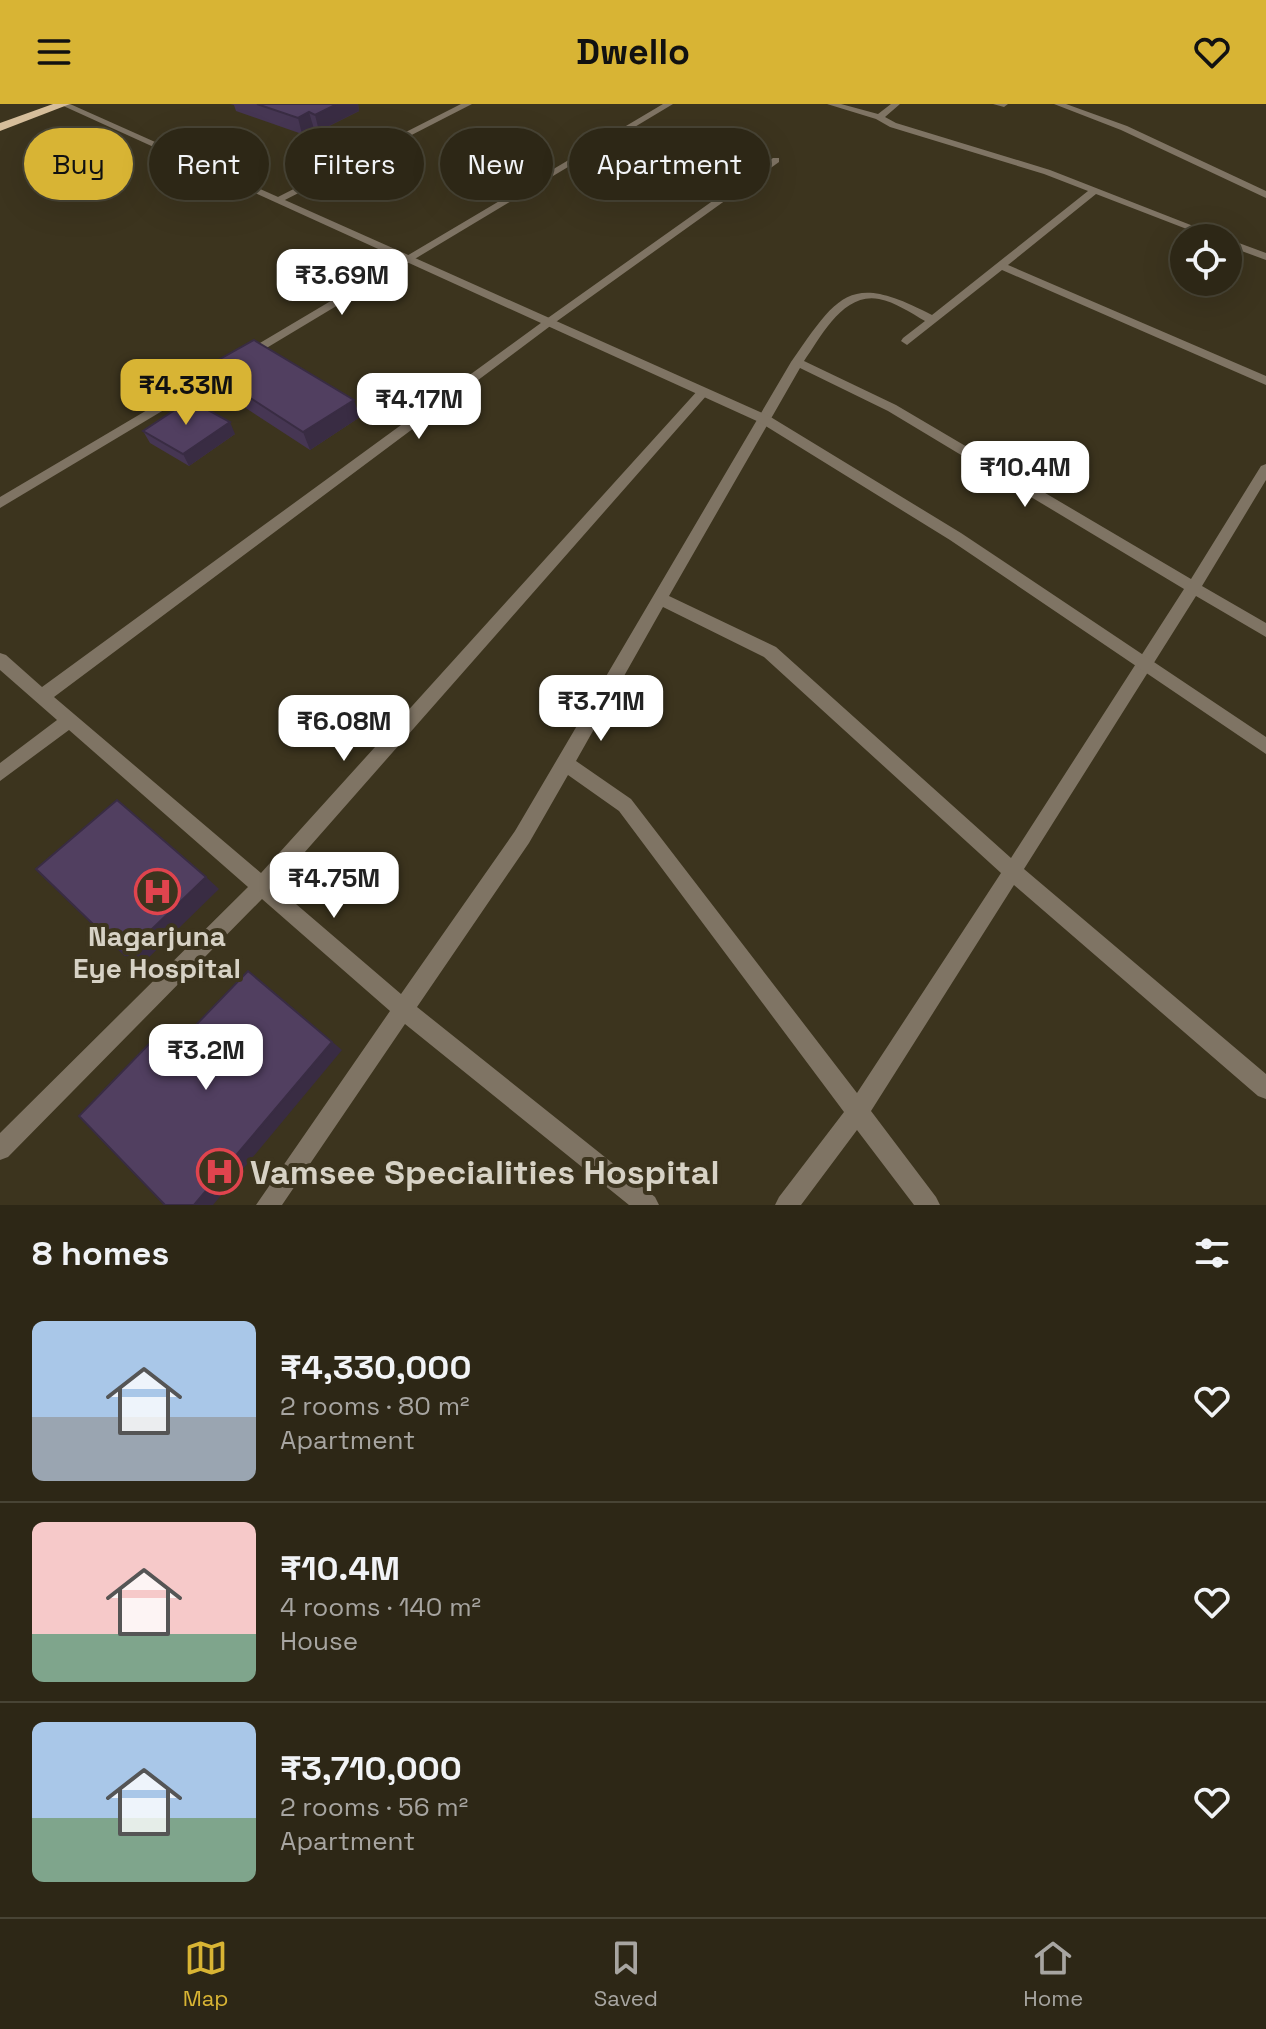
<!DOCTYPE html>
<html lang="en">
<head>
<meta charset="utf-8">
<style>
	body { margin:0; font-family:"Space Grotesk",sans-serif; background:#352f1f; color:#f1f3f6; height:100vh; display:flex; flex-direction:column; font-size:30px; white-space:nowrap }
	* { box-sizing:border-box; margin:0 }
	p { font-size:26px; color:#a7a5a1 }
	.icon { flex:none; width:44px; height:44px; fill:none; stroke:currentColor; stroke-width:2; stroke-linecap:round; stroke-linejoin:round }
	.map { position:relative; height:1101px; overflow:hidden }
	.panel { display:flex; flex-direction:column; background:#2d2716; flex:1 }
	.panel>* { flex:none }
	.hud { position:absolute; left:24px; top:24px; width:800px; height:72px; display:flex; gap:16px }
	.buttons { position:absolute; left:1170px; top:120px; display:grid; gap:16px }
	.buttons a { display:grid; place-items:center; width:72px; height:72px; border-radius:50%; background:#2d2716; box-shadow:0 8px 32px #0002,0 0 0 2px #484435; font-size:40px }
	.price { position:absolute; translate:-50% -68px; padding:0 18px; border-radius:16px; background:#fff; color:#222; font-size:26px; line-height:52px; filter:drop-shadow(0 2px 4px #0008) }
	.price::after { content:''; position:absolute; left:50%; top:48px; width:24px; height:18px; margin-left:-12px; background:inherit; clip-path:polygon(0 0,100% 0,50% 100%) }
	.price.on { background:#d8b434; color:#111 }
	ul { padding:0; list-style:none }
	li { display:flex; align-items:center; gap:24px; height:200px; padding:0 32px }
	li+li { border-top:2px solid #484435 }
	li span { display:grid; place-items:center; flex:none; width:224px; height:160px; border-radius:12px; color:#555 }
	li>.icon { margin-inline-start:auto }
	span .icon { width:96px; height:96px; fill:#fffc; stroke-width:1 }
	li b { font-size:34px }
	h2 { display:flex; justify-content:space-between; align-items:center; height:96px; padding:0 32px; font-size:34px }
	.tag { padding:0 28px; border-radius:36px; background:#2d2716; box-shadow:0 8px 32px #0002,0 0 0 2px #484435; font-size:28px; line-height:72px }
	.tag.on { background:#d8b434; color:#111 }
	header { display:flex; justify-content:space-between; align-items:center; height:104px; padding:0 32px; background:#d8b434; color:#111; font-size:36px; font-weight:800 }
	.dock { display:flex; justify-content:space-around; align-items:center; height:112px; border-top:2px solid #484435; background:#2d2716; font-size:22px; color:#a7a5a1 }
	.dock a { display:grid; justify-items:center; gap:4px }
	.dock .on { color:#d8b434 }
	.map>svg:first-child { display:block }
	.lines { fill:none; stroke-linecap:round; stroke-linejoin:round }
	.minor { fill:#7f7464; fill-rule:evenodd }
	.tertiary { fill:#7f7464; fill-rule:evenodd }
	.trunk { fill:#d6be9b; fill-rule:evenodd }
	.wall { fill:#463653 }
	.shaded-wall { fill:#392c43 }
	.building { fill:#513f60; stroke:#392c43; stroke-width:2 }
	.labels { text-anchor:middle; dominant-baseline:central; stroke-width:8; stroke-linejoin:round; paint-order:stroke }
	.poi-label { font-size:28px; font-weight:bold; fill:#d7d2c5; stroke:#3c341e }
	.near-poi-label { font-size:34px; font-weight:bold; fill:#d7d2c5; stroke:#3c341e; text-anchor:start }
</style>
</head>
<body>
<header><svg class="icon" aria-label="menu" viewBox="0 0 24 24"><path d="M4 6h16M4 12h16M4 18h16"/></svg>Dwello<svg class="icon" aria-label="heart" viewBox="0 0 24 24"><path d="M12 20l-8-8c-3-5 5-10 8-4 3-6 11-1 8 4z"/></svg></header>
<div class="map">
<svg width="1266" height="1101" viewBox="0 0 1266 1101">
	<rect width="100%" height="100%" fill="#3c341e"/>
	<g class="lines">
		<!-- minor -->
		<path class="minor" d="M 461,0 L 472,0 L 281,98 L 272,96 Z
			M 663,0 L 673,0 L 248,255 L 240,255 L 238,252 Z
			M 827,0 L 841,0 L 878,10 L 891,0 L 900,0 L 885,13 L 896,19 L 1050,66 L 1224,134 L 1210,134 L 1096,90 L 1008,161 L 1266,272 L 1266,281 L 1002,166 L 907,241 L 901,237 L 903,234 L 925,217 C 911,209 895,198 879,195 C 843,188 821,233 804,257 L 896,301 L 1191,475 L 1261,362 L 1266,360 L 1266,376 L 1202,482 L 1266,519 L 1266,533 L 1196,492 L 1024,765 L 1266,970 L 1266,995 L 1258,992 L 1014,781 L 871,1007 L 936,1093 L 940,1101 L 914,1101 L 857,1026 L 801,1101 L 775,1101 L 779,1093 L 844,1008 L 619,707 L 568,671 L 529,739 L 417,903 L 655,1093 L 659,1101 L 629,1101 L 405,920 L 282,1101 L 256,1101 L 390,907 L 262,795 L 8,1053 L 0,1056 L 0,1029 L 248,783 L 69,626 L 0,677 L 0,659 L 57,616 L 0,566 L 0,549 L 6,551 L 42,583 L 545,216 L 773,54 L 779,54 L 779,58 L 553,220 L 54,593 L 261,769 L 699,285 L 707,285 L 707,291 L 275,782 L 401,890 L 515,727 L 791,258 C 839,189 850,168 932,211 L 1088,87 L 1044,70 L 890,23 L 876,15 ZM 800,264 L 888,307 L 1184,485 L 1011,754 L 776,543 L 669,492 ZM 663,503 L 764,553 L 1001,769 L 857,989 L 631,695 L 576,657 Z
			M 993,0 L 1008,0 L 1004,3 Z
			M 1054,0 L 1066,0 L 1127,22 L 1266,87 L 1266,94 L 1121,26 Z
			M 1228,135 L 1266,149 L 1266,156 L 1228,142 Z
			M 225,260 L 229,261 L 229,267 L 0,404 L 0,393 Z"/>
		<!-- tertiary -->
		<path class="tertiary" d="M 59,0 L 70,0 L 769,312 L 961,429 L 1266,633 L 1266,650 L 950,436 L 759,318 Z"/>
		<!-- trunk -->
		<path class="trunk" d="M 53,0 L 70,0 L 0,27 L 0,19 Z"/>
	</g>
	<!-- wall -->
	<path class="wall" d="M 230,0 L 358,0 L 359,7 L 319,27 L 314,25 L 302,30 L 236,7 L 234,1 Z
		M 204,264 L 360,313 L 310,346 L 212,282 Z
		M 143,327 L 235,330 L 189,362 L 150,339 Z"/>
	<!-- shaded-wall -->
	<path class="shaded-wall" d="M 337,0 L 358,0 L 359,7 L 319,27 L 315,11 Z
		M 309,8 L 314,25 L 302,30 L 298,14 Z
		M 354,296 L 360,313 L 310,346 L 303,328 Z
		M 230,318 L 235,330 L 189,362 L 183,350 Z
		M 206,773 L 219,785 L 141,861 L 125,851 Z
		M 248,867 L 342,946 L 213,1101 L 194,1101 Z
		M 152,937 L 168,945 L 183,958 L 168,950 Z"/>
	<!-- building -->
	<path class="building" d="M 257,0 L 337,0 L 315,11 L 309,8 L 298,14 Z
		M 254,236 L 354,296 L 303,328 L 204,264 Z
		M 190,296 L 230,318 L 183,350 L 143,327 Z
		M 117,696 L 206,773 L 125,851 L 36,765 Z
		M 248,867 L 332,938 L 194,1101 L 165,1101 L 79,1012 L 152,937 L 168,950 Z"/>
	<!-- icons -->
	<defs>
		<symbol id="hospital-ring" viewBox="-11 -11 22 22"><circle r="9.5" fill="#3c341e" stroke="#e0444e" stroke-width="1.5"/><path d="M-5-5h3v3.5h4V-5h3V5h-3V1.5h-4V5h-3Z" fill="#e0444e"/></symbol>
	</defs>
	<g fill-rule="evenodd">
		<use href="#hospital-ring" x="132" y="762" width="51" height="51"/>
		<use href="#hospital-ring" x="194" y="1042" width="51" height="51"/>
	</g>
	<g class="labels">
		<!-- poi labels -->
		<g class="poi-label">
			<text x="157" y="832">Nagarjuna<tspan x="157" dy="32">Eye Hospital</tspan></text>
		</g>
		<!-- near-poi labels -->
		<g class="near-poi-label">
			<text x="250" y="1068">Vamsee Specialities Hospital</text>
		</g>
	</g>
</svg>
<div class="buttons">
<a><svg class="icon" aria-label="locate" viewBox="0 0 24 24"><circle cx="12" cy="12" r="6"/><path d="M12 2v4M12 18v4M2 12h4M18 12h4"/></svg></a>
</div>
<b class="price" style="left:342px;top:213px">₹3.69M</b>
<b class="price on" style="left:186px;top:323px">₹4.33M</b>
<b class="price" style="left:419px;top:337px">₹4.17M</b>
<b class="price" style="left:1025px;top:405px">₹10.4M</b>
<b class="price" style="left:601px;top:639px">₹3.71M</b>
<b class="price" style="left:344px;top:659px">₹6.08M</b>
<b class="price" style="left:334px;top:816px">₹4.75M</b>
<b class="price" style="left:206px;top:988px">₹3.2M</b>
<div class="hud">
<a class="tag on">Buy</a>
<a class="tag">Rent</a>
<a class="tag">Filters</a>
<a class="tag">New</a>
<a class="tag">Apartment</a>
</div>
</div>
<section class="panel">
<h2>8 homes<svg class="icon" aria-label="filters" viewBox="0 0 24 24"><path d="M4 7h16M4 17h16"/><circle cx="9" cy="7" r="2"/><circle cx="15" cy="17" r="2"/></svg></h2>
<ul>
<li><span style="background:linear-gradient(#a9c7e8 60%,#9aa5b1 0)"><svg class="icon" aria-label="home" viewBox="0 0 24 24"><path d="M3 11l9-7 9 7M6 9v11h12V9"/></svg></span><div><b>₹4,330,000</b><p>2 rooms · 80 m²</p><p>Apartment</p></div><svg class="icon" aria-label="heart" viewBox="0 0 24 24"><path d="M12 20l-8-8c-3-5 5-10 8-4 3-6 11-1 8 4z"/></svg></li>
<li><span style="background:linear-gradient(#f6c9c9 70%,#7fa58c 0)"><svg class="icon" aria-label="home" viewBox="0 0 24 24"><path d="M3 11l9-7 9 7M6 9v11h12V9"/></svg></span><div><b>₹10.4M</b><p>4 rooms · 140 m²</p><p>House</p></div><svg class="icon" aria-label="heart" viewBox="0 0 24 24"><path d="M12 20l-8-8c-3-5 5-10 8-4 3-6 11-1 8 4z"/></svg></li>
<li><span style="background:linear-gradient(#a9c7e8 60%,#7fa58c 0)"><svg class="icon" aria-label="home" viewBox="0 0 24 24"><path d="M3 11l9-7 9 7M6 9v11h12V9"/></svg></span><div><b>₹3,710,000</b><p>2 rooms · 56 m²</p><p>Apartment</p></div><svg class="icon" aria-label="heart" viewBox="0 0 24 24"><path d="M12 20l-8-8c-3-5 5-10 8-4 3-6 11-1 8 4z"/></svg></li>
</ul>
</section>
<nav class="dock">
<a class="on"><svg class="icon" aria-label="map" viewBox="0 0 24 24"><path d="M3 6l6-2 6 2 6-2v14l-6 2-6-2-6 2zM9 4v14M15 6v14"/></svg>Map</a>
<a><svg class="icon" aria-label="saved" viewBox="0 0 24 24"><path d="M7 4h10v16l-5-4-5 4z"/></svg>Saved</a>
<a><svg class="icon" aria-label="home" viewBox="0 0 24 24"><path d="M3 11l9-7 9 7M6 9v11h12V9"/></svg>Home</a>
</nav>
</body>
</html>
